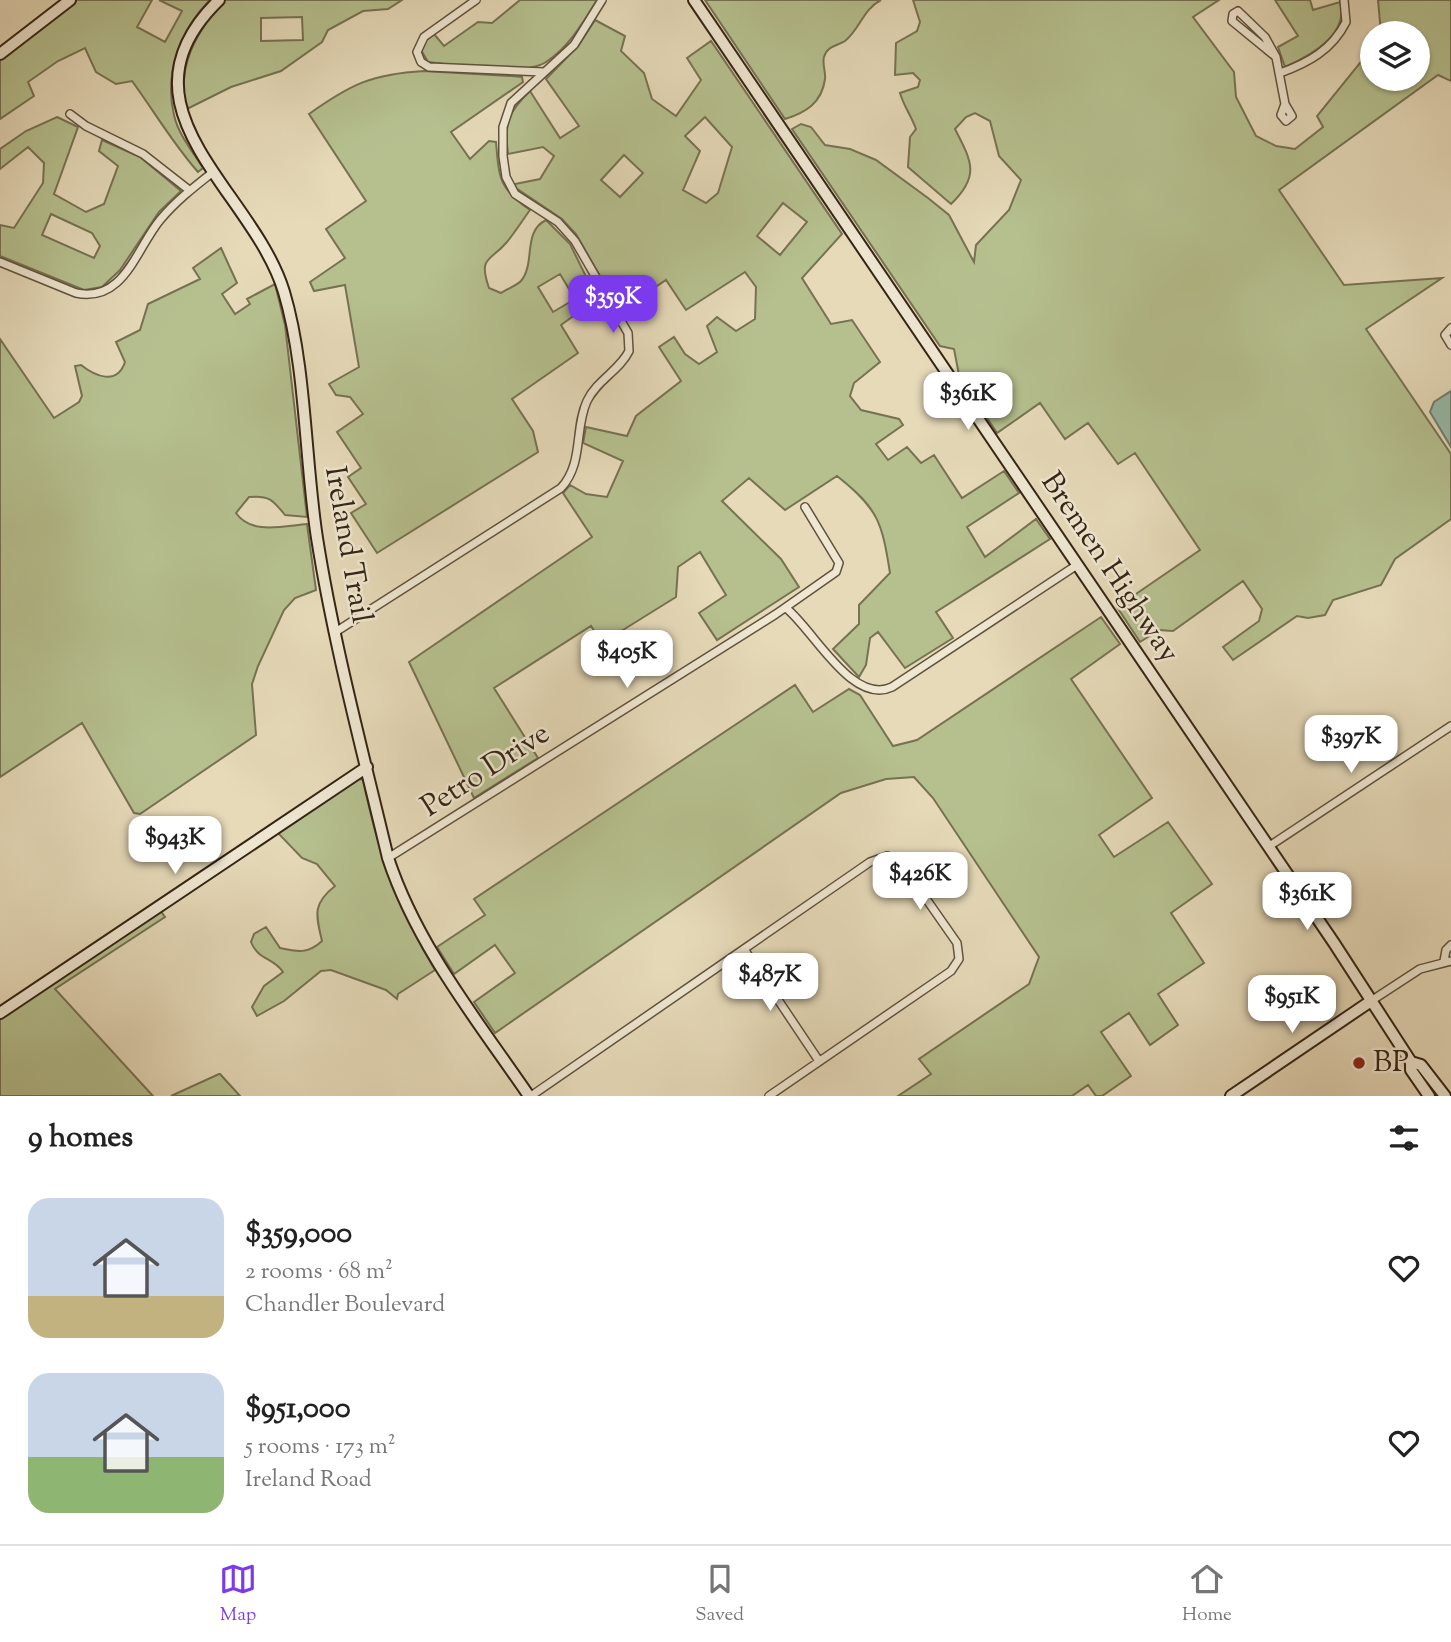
<!DOCTYPE html>
<html lang="en">
<head>
<meta charset="utf-8">
<style>
	body { margin:0; font-family:"Sorts Mill Goudy",serif; background:#f6f6f6; color:#222; height:100vh; display:flex; flex-direction:column; font-size:26px; white-space:nowrap }
	* { box-sizing:border-box; margin:0 }
	p { font-size:23px; color:#767676 }
	.icon { flex:none; width:38px; height:38px; fill:none; stroke:currentColor; stroke-width:2; stroke-linecap:round; stroke-linejoin:round }
	.map { position:relative; height:1096px; overflow:hidden }
	.details { display:flex; flex-direction:column; background:#fff; flex:1 }
	.details>* { flex:none }
	.fabs { position:absolute; left:1360px; top:21px; display:grid; gap:14px }
	.fabs a { display:grid; place-items:center; width:70px; height:70px; border-radius:50%; background:#fff; box-shadow:0 2px 5px #0004; font-size:35px }
	.price { position:absolute; translate:-50% -60px; padding:0 16px; border-radius:14px; background:#fff; color:#222; font-size:23px; line-height:46px; filter:drop-shadow(0 2px 4px #0008) }
	.price::after { content:''; position:absolute; left:50%; top:42px; width:21px; height:16px; margin-left:-10px; background:inherit; clip-path:polygon(0 0,100% 0,50% 100%) }
	.price.on { background:#7c3aed; color:#fff }
	ul { padding:0; list-style:none }
	li { display:flex; align-items:center; gap:21px; height:175px; padding:0 28px }
	li span { display:grid; place-items:center; flex:none; width:196px; height:140px; border-radius:21px; color:#555 }
	li>.icon { margin-inline-start:auto }
	span .icon { width:84px; height:84px; fill:#fffc; stroke-width:1 }
	li b { font-size:30px }
	h2 { display:flex; justify-content:space-between; align-items:center; height:84px; padding:0 28px; font-size:30px }
	.tab-bar { display:flex; justify-content:space-around; align-items:center; height:98px; border-top:2px solid #e0e0e0; background:#fff; font-size:19px; color:#767676 }
	.tab-bar a { display:grid; justify-items:center; gap:4px }
	.tab-bar .on { color:#7c3aed }
	.map>svg:first-child { display:block }
	.green { fill:#b6c08f; stroke:#767252; stroke-width:2; fill-rule:evenodd }
	.water { fill:#97bba9; stroke:#707f6e; stroke-width:2 }
	.lines { fill:none; stroke-linecap:round; stroke-linejoin:round }
	.street-casing { stroke:#61523e; stroke-width:10 }
	.secondary-casing { stroke:#352415; stroke-width:14 }
	.street { stroke:#efe7d2; stroke-width:7 }
	.secondary { stroke:#efe7d2; stroke-width:10 }
	.poi-dot { fill:#8f2418; stroke:#efe7d2; stroke-width:2.5 }
	.labels { text-anchor:middle; dominant-baseline:central; stroke-width:5; stroke-linejoin:round; paint-order:stroke }
	.street-label { font-size:30px; fill:#352415; stroke:#efe7d2 }
	.poi-label { font-size:30px; fill:#352415; stroke:#efe7d2; text-anchor:start }
</style>
</head>
<body>
<div class="map">
<svg width="1451" height="1096" viewBox="0 0 1451 1096">
	<rect width="100%" height="100%" fill="#e6dab9"/>
	<filter id="stains"><feTurbulence type="fractalNoise" baseFrequency=".00286" numOctaves="4"/><feColorMatrix values="0 0 0 0 .2 0 0 0 0 .09 0 0 0 0 .02 0 0 0 .5 -.17"/></filter>
	<radialGradient id="worn" r=".72"><stop offset=".6" stop-color="#630" stop-opacity="0"/><stop offset="1" stop-color="#630" stop-opacity=".3"/></radialGradient>
	<!-- green -->
	<path class="green" d="M 77,0 L 152,0 L 137,27 L 165,42 L 182,11 L 159,0 L 210,0 C 180,30 164,73 174,115 C 178,134 193,152 203,168 L 198,172 C 173,144 154,111 132,81 L 116,84 L 96,72 L 85,48 L 58,61 L 28,82 L 34,96 L 0,119 L 0,60 Z
		M 223,0 L 402,0 L 388,9 L 363,11 L 328,30 L 322,42 L 281,71 L 231,87 L 185,110 C 178,61 195,37 223,0 ZM 302,17 L 303,40 L 261,41 L 261,18 Z
		M 520,0 L 597,0 C 583,23 568,48 546,62 C 523,77 456,65 428,62 L 421,50 L 425,41 L 434,34 L 444,46 L 478,22 L 492,23 Z
		M 705,0 L 881,0 C 863,9 860,29 845,41 C 837,46 827,46 824,57 C 822,64 826,72 825,79 C 822,103 805,113 785,119 Z
		M 913,0 L 1219,0 L 1193,17 L 1234,72 L 1236,97 L 1256,136 L 1276,146 L 1295,149 L 1323,127 L 1317,116 L 1372,48 L 1372,79 L 1418,79 L 1418,33 L 1381,33 L 1378,0 L 1451,0 L 1451,81 L 1438,75 L 1279,190 L 1344,285 L 1442,278 L 1366,329 L 1451,454 L 1451,519 L 1395,559 L 1381,585 L 1333,600 L 1325,615 L 1308,618 L 1297,616 L 1233,660 L 1223,647 L 1259,621 L 1262,609 L 1243,581 L 1173,631 L 1159,630 L 1140,642 L 1117,607 L 1200,550 L 1135,453 L 1118,464 L 1088,423 L 1065,439 L 1040,403 L 997,433 L 959,375 L 954,349 L 940,346 L 792,129 L 801,124 L 811,127 L 825,145 L 850,149 L 876,160 L 928,198 L 949,215 L 974,262 L 976,245 L 1009,210 L 1021,180 L 999,156 L 990,121 L 975,113 L 966,117 L 955,129 C 972,162 980,176 951,204 L 908,167 L 910,137 L 916,129 C 911,115 904,107 900,93 L 918,87 L 920,80 L 913,73 L 895,75 L 896,43 L 917,31 L 920,22 Z
		M 1275,0 L 1310,0 L 1313,10 L 1340,2 C 1350,35 1310,56 1285,67 L 1278,47 L 1298,36 Z
		M 595,20 L 625,36 L 621,51 L 644,73 L 652,99 L 676,116 L 701,80 L 687,58 L 711,41 L 842,234 L 802,278 L 831,324 L 852,320 L 880,362 L 854,383 L 850,396 L 861,410 L 899,419 L 903,425 L 876,444 L 888,460 L 907,447 L 921,463 L 934,455 L 962,498 L 1004,471 L 1019,493 L 967,527 L 985,557 L 1036,519 L 1050,539 L 936,612 L 953,638 L 905,668 L 878,632 L 870,638 L 866,665 L 859,677 L 833,649 L 859,624 L 859,605 L 890,573 C 882,523 879,509 837,476 L 785,510 L 749,478 L 722,501 L 781,559 L 799,587 L 717,640 L 699,613 L 726,595 L 700,552 L 678,567 L 676,597 L 602,643 L 591,626 L 494,688 L 538,758 L 474,798 L 409,662 L 592,537 L 563,493 L 570,485 L 586,494 L 607,497 L 623,461 L 583,443 L 586,427 L 627,436 L 636,416 L 681,381 L 659,347 L 674,337 L 685,354 L 699,364 L 717,352 L 707,326 L 717,317 L 736,331 L 755,319 L 756,287 L 745,272 L 686,310 L 666,280 L 620,311 L 576,234 L 562,219 L 516,188 L 515,184 L 540,179 L 554,156 L 543,147 L 508,154 C 504,123 508,112 530,91 L 560,138 L 579,126 L 546,79 L 578,46 ZM 705,117 L 732,147 L 718,193 L 706,203 L 683,190 L 700,151 L 685,136 ZM 624,155 L 643,173 L 620,197 L 601,180 ZM 783,203 L 807,222 L 780,255 L 757,236 Z
		M 424,71 L 512,76 L 522,77 L 523,82 L 451,132 L 470,159 L 489,141 L 496,142 C 499,178 499,189 530,210 C 522,221 515,232 507,242 C 490,262 478,256 489,288 L 501,293 C 507,289 516,286 521,281 C 536,263 522,232 546,220 L 570,244 L 597,299 L 561,325 L 578,353 L 512,399 L 533,431 L 538,452 L 377,553 L 351,513 L 366,504 L 348,477 L 361,468 L 337,432 L 363,414 L 350,397 L 336,395 L 329,384 L 359,367 L 345,285 L 314,291 L 310,282 L 345,258 L 326,229 L 366,201 L 309,114 C 351,84 372,74 424,71 ZM 560,274 L 575,299 L 553,312 L 538,287 Z
		M 57,117 L 78,127 L 54,194 L 86,212 L 104,204 L 118,166 L 99,151 L 102,140 L 140,157 L 181,191 L 159,212 L 120,270 L 102,287 L 84,290 L 0,256 L 0,225 L 14,228 L 43,183 L 44,163 L 28,147 L 0,169 L 0,149 L 26,131 ZM 51,214 L 92,233 L 100,246 L 94,258 L 42,235 Z
		M 221,248 L 237,283 L 222,294 L 235,314 L 250,304 L 247,299 L 275,284 L 285,325 L 307,517 L 285,515 C 273,500 269,495 249,497 L 236,513 C 251,535 283,526 307,524 L 316,590 L 295,598 L 284,610 L 258,666 L 252,684 L 256,735 L 140,814 L 134,813 L 82,723 L 0,777 L 0,339 L 54,418 L 79,402 L 82,396 L 75,366 L 81,365 C 95,376 117,386 125,362 L 116,342 L 140,330 L 148,304 L 200,279 L 193,268 Z
		M 1101,617 L 1120,644 L 1071,679 L 1152,798 L 1099,835 L 1114,857 L 1168,822 L 1212,884 L 1171,913 L 1204,963 L 1158,994 L 1178,1025 L 1150,1045 L 1129,1013 L 1101,1032 L 1131,1076 L 1102,1096 L 1096,1096 L 1088,1085 L 1072,1096 L 898,1096 L 931,1074 L 919,1059 L 1029,984 L 1039,957 L 933,798 L 914,777 L 886,779 L 841,793 L 495,1033 L 474,1002 L 515,973 L 495,945 L 454,974 L 437,947 L 485,915 L 474,899 L 795,685 L 813,712 L 849,689 L 860,695 L 893,746 L 917,740 Z
		M 357,778 L 363,780 C 379,856 396,903 435,970 L 398,994 L 397,999 L 386,990 L 331,970 L 321,971 L 284,1001 L 257,1016 L 252,1007 L 264,986 L 283,972 C 274,958 258,960 251,942 L 254,934 L 266,927 L 280,948 C 298,952 308,954 322,941 C 316,915 312,904 335,886 L 317,864 L 302,858 L 276,831 Z
		M 160,910 L 165,917 L 55,989 L 153,1096 L 0,1096 L 0,1019 Z
		M 220,1074 L 240,1096 L 171,1096 L 219,1074 Z"/>
	<!-- water -->
	<path class="water" d="M 1451,391 L 1451,447 L 1430,412 L 1434,402 Z"/>
	<g class="lines">
		<defs>
			<path id="street" d="M 476,0 L 424,37 L 417,52 L 421,62 L 429,67 L 544,72
				M 1238,11 L 1265,37 L 1276,57 L 1232,21 L 1233,14 Z
				M 1276,57 L 1285,104
				M 1280,73 C 1308,63 1332,50 1346,22 L 1344,0
				M 1285,104 L 1292,116 L 1286,121 L 1281,115 Z
				M 70,114 L 86,126 L 143,154 L 189,190
				M 0,262 L 76,293 C 124,303 136,249 160,220 C 176,201 194,187 213,172
				M 1451,328 L 1445,335 L 1451,345
				M 786,608 C 813,629 852,706 892,687 L 1077,565
				M 337,631 L 561,488 C 584,463 574,429 587,401 C 597,380 620,370 629,351 L 628,333 L 575,241 L 558,222 L 515,194 L 506,177 L 503,156 L 503,127 L 511,103 L 574,45 L 602,0
				M 1268,847 L 1451,726
				M 388,858 L 776,614 L 836,572 L 839,563 L 805,507
				M 744,949 L 819,1061
				M 1444,961 L 1446,950 L 1451,945
				M 1371,1001 L 1420,969 L 1451,961
				M 531,1096 L 870,862 L 887,856 L 899,860 L 957,943 L 959,959 L 951,971 L 769,1096"/>
			<path id="secondary" d="M 219,0 C 108,108 253,189 284,292 C 306,365 305,461 317,538 C 334,645 363,753 388,858 C 417,946 477,1020 529,1096
				M 694,0 L 1334,943 L 1411,1062 L 1411,1070 L 1429,1096
				M 0,54 L 70,0
				M 0,1013 L 367,767
				M 1411,1062 L 1421,1065 L 1445,1096
				M 1231,1096 L 1371,1001"/>
		</defs>
		<!-- street casing -->
		<use href="#street" class="street-casing"/>
		<!-- secondary casing -->
		<use href="#secondary" class="secondary-casing"/>
		<!-- street -->
		<use href="#street" class="street"/>
		<!-- secondary -->
		<use href="#secondary" class="secondary"/>
	</g>
	<!-- markers -->
	<circle class="poi-dot" cx="1359" cy="1063" r="7"/>
	<g class="labels">
		<!-- street labels -->
		<g class="street-label">
			<text transform="translate(347 545) rotate(80)">Ireland Trail</text>
			<text transform="translate(1109 568) rotate(56)">Bremen Highway</text>
			<text transform="translate(486 771) rotate(-33)">Petro Drive</text>
		</g>
		<!-- poi labels -->
		<g class="poi-label">
			<text x="1373" y="1063">BP</text>
		</g>
	</g>
	<rect width="100%" height="100%" filter="url(#stains)"/>
	<rect width="100%" height="100%" fill="url(#worn)"/>
</svg>
<div class="fabs">
<a><svg class="icon" aria-label="layers" viewBox="0 0 24 24"><path d="M12 4l9 5-9 5-9-5zM3 14l9 5 9-5"/></svg></a>
</div>
<b class="price on" style="left:613px;top:335px">$359K</b>
<b class="price" style="left:968px;top:432px">$361K</b>
<b class="price" style="left:627px;top:690px">$405K</b>
<b class="price" style="left:1351px;top:775px">$397K</b>
<b class="price" style="left:175px;top:876px">$943K</b>
<b class="price" style="left:920px;top:912px">$426K</b>
<b class="price" style="left:1307px;top:932px">$361K</b>
<b class="price" style="left:770px;top:1013px">$487K</b>
<b class="price" style="left:1292px;top:1035px">$951K</b>
</div>
<section class="details">
<h2>9 homes<svg class="icon" aria-label="filters" viewBox="0 0 24 24"><path d="M4 7h16M4 17h16"/><circle cx="9" cy="7" r="2"/><circle cx="15" cy="17" r="2"/></svg></h2>
<ul>
<li><span style="background:linear-gradient(#c9d6e8 70%,#c2b280 0)"><svg class="icon" aria-label="home" viewBox="0 0 24 24"><path d="M3 11l9-7 9 7M6 9v11h12V9"/></svg></span><div><b>$359,000</b><p>2 rooms · 68 m²</p><p>Chandler Boulevard</p></div><svg class="icon" aria-label="heart" viewBox="0 0 24 24"><path d="M12 20l-8-8c-3-5 5-10 8-4 3-6 11-1 8 4z"/></svg></li>
<li><span style="background:linear-gradient(#c9d6e8 60%,#8fb573 0)"><svg class="icon" aria-label="home" viewBox="0 0 24 24"><path d="M3 11l9-7 9 7M6 9v11h12V9"/></svg></span><div><b>$951,000</b><p>5 rooms · 173 m²</p><p>Ireland Road</p></div><svg class="icon" aria-label="heart" viewBox="0 0 24 24"><path d="M12 20l-8-8c-3-5 5-10 8-4 3-6 11-1 8 4z"/></svg></li>
</ul>
</section>
<nav class="tab-bar">
<a class="on"><svg class="icon" aria-label="map" viewBox="0 0 24 24"><path d="M3 6l6-2 6 2 6-2v14l-6 2-6-2-6 2zM9 4v14M15 6v14"/></svg>Map</a>
<a><svg class="icon" aria-label="saved" viewBox="0 0 24 24"><path d="M7 4h10v16l-5-4-5 4z"/></svg>Saved</a>
<a><svg class="icon" aria-label="home" viewBox="0 0 24 24"><path d="M3 11l9-7 9 7M6 9v11h12V9"/></svg>Home</a>
</nav>
</body>
</html>
